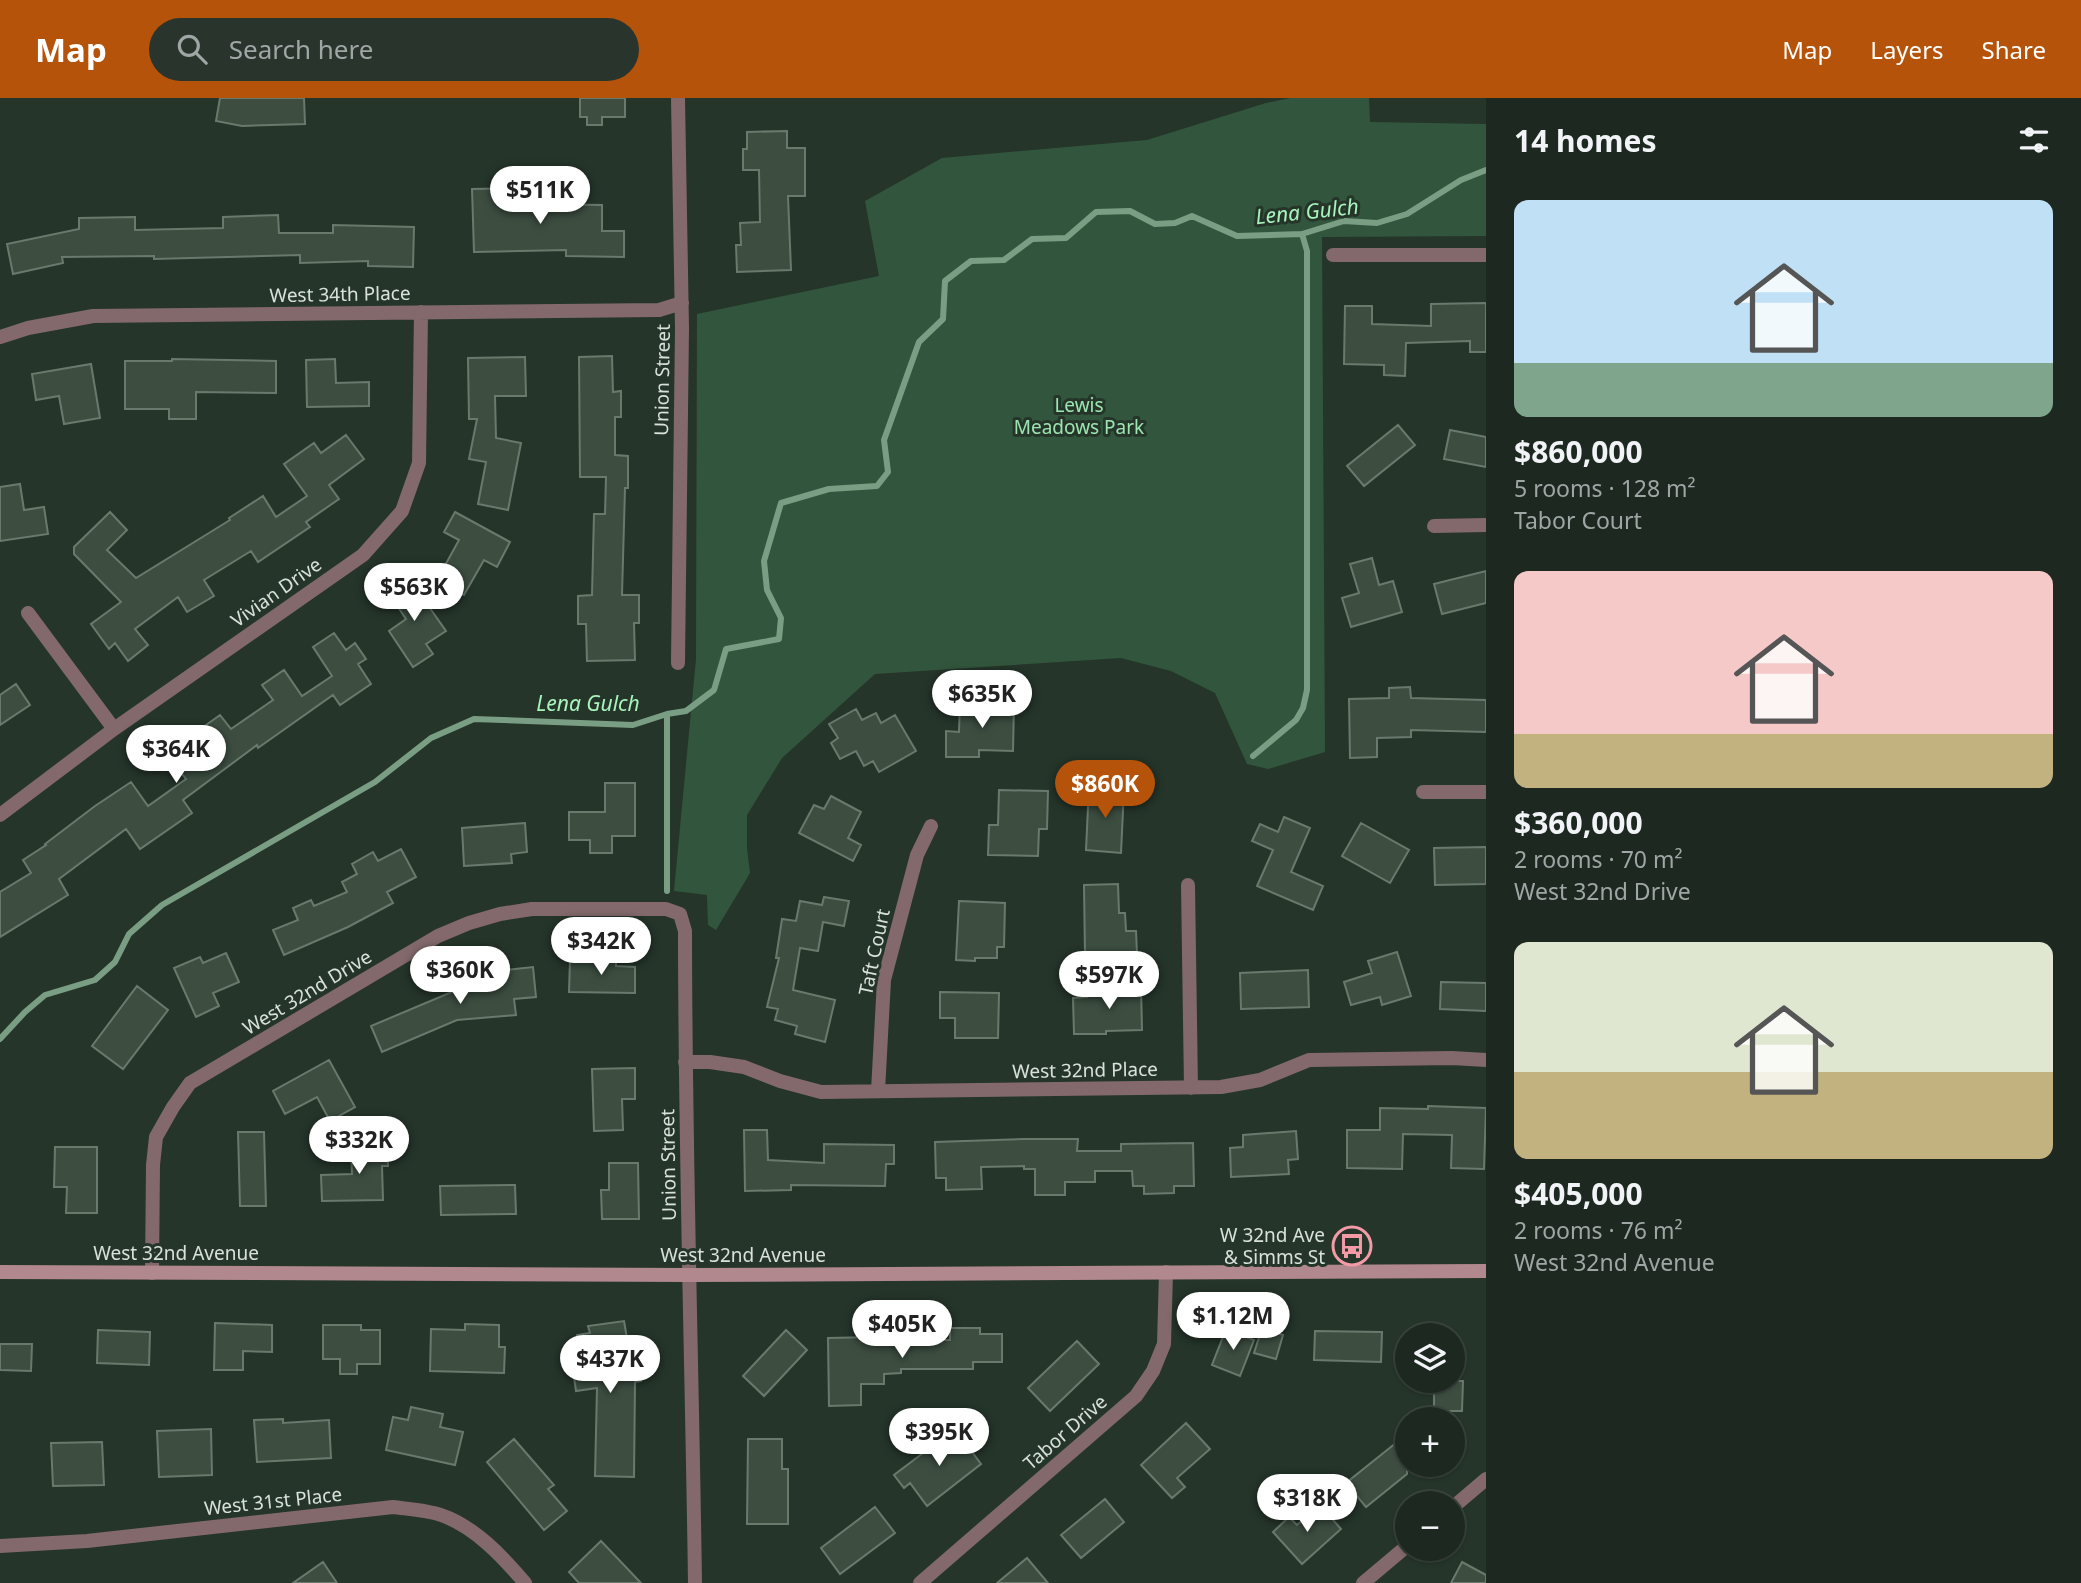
<!DOCTYPE html>
<html lang="en">
<head>
<meta charset="utf-8">
<style>
	body { margin:0; font-family:"Noto Sans",sans-serif; background:#29342d; color:#f1f3f6; height:100vh; display:flex; flex-direction:column; font-size:26px; white-space:nowrap }
	* { box-sizing:border-box; margin:0 }
	p { font-size:23px; color:#a0a6a5 }
	.icon { flex:none; width:38px; height:38px; fill:none; stroke:currentColor; stroke-width:2; stroke-linecap:round; stroke-linejoin:round }
	.map { position:relative; flex:1; overflow:hidden }
	.panel { display:flex; flex-direction:column; background:#1c2820; width:595px }
	.panel>* { flex:none }
	.tools { position:absolute; left:1395px; top:1225px; display:grid; gap:14px }
	.tools a { display:grid; place-items:center; width:70px; height:70px; border-radius:50%; background:#1c2820; box-shadow:0 2px 5px #0004,0 0 0 2px #3a443e; font-size:35px }
	.price { position:absolute; translate:-50% -60px; padding:0 16px; border-radius:24px; background:#fff; color:#222; font-size:23px; line-height:46px; filter:drop-shadow(0 2px 4px #0008) }
	.price::after { content:''; position:absolute; left:50%; top:42px; width:21px; height:16px; margin-left:-10px; background:inherit; clip-path:polygon(0 0,100% 0,50% 100%) }
	.price.on { background:#b45309; color:#fff }
	ul { padding:0; list-style:none }
	li { display:grid; align-content:center; gap:14px; height:371px; padding:0 28px }
	li span { display:grid; place-items:center; height:217px; border-radius:14px; color:#555 }
	li>.icon { margin-inline-start:auto }
	span .icon { width:126px; height:126px; fill:#fffc; stroke-width:1 }
	li b { font-size:30px }
	h2 { display:flex; justify-content:space-between; align-items:center; height:84px; padding:0 28px; font-size:30px }
	header { display:flex; align-items:center; gap:42px; box-sizing:border-box; height:98px; padding:0 35px; background:#b45309; color:#fff }
	header strong { font-size:33px }
	nav { display:flex; gap:38px; margin-inline-start:auto; font-size:24px }
	.search { width:490px; height:63px; background:#29342d; display:flex; align-items:center; gap:18px; box-sizing:border-box; padding:0 24px; border-radius:38px; color:#a0a6a5; font-size:26px }
	main { display:flex; flex:1; min-height:0 }
	.map>svg:first-child { display:block }
	.green { fill:#32563d }
	.lines { fill:none; stroke-linecap:round; stroke-linejoin:round }
	.stream { stroke:#7a9e84; stroke-width:6 }
	.building { fill:#3d4e41; stroke:#697a6d; stroke-width:2 }
	.street { stroke:#83696c; stroke-width:14 }
	.secondary { stroke:#b1888d; stroke-width:14 }
	.labels { text-anchor:middle; dominant-baseline:central; stroke-width:6; stroke-linejoin:round; paint-order:stroke }
	.street-label { font-size:19px; fill:#d8e1da; stroke:#25352a }
	.park-label { font-size:19px; fill:#9ce5b0; stroke:#25352a }
	.poi-label { font-size:19px; fill:#d8e1da; stroke:#25352a; text-anchor:end }
	.water-label { font-size:21px; font-style:italic; fill:#a9f3bd; stroke:#25352a }
</style>
</head>
<body>
<header>
<strong>Map</strong>
<div class="search"><svg class="icon" aria-label="search" viewBox="0 0 24 24"><circle cx="10" cy="10" r="6"/><path d="M15 15l6 6"/></svg>Search here</div>
<nav><a>Map</a><a>Layers</a><a>Share</a></nav>
</header>
<main>
<div class="map">
<svg width="1486" height="1485" viewBox="0 0 1486 1485">
	<rect width="100%" height="100%" fill="#25352a"/>
	<!-- green -->
	<path class="green" d="M 1290,0 L 1369,0 L 1370,24 L 1486,26 L 1486,138 L 1322,139 L 1325,654 L 1268,671 L 1247,666 L 1215,595 L 1171,573 L 1121,560 L 875,576 L 782,660 L 747,717 L 747,750 L 750,775 L 716,832 L 708,827 L 707,797 L 674,793 L 696,561 L 697,216 L 879,178 L 865,103 L 942,60 L 1147,42 L 1266,5 Z"/>
	<g class="lines">
		<!-- stream -->
		<path class="stream" d="M 667,616 L 667,793
			M 1253,658 L 1296,622 L 1303,610 L 1307,592 L 1307,153 L 1302,136
			M 0,941 L 25,914 L 45,897 L 95,882 L 115,864 L 129,836 L 162,807 L 375,684 L 431,640 L 474,621 L 633,627 L 667,616 L 686,613 L 714,592 L 726,551 L 779,541 L 781,520 L 767,492 L 764,463 L 781,405 L 829,391 L 877,388 L 888,374 L 884,342 L 919,244 L 943,221 L 945,183 L 971,163 L 1004,162 L 1032,141 L 1066,140 L 1096,114 L 1130,113 L 1155,126 L 1175,125 L 1192,118 L 1237,138 L 1302,136 L 1344,123 L 1377,125 L 1407,116 L 1461,82 L 1486,72"/>
	</g>
	<!-- building -->
	<path class="building" d="M 220,0 L 304,0 L 305,26 L 242,28 L 216,23 Z
		M 580,0 L 625,0 L 625,19 L 602,19 L 602,27 L 587,27 L 587,19 L 580,19 Z
		M 787,33 L 787,50 L 805,50 L 805,98 L 788,98 L 791,172 L 737,174 L 736,147 L 741,147 L 740,125 L 760,124 L 759,72 L 743,72 L 743,51 L 747,51 L 747,34 Z
		M 519,90 L 520,104 L 536,103 L 536,106 L 602,107 L 602,133 L 624,133 L 624,159 L 566,158 L 566,152 L 474,154 L 472,91 Z
		M 278,117 L 279,135 L 333,135 L 333,127 L 414,129 L 413,169 L 368,168 L 368,163 L 300,165 L 300,157 L 154,161 L 154,158 L 62,159 L 63,165 L 13,176 L 7,146 L 79,131 L 79,120 L 135,119 L 135,132 L 223,130 L 223,119 Z
		M 1486,205 L 1486,254 L 1470,254 L 1470,243 L 1406,245 L 1405,278 L 1384,277 L 1384,267 L 1344,266 L 1345,208 L 1372,208 L 1372,226 L 1431,228 L 1431,206 Z
		M 612,258 L 613,294 L 621,293 L 621,319 L 615,319 L 615,357 L 628,358 L 628,390 L 625,390 L 622,497 L 639,497 L 639,525 L 634,525 L 635,562 L 587,563 L 586,526 L 578,526 L 578,498 L 592,497 L 594,416 L 605,416 L 606,379 L 580,379 L 579,259 Z
		M 525,259 L 526,298 L 495,298 L 496,340 L 521,345 L 508,412 L 478,406 L 486,364 L 469,361 L 477,321 L 469,321 L 468,260 Z
		M 172,261 L 276,263 L 276,295 L 196,294 L 196,321 L 169,321 L 169,311 L 125,311 L 125,263 L 172,263 Z
		M 335,261 L 336,285 L 369,284 L 369,308 L 307,309 L 306,262 Z
		M 91,266 L 100,320 L 64,326 L 59,298 L 36,302 L 32,276 Z
		M 1398,327 L 1415,347 L 1364,388 L 1347,368 Z
		M 1450,332 L 1486,339 L 1486,369 L 1444,361 Z
		M 346,337 L 364,361 L 329,387 L 339,401 L 306,424 L 310,429 L 258,464 L 251,453 L 204,482 L 214,498 L 187,514 L 178,499 L 135,531 L 148,547 L 128,563 L 115,545 L 109,551 L 91,526 L 121,504 L 74,456 L 74,449 L 110,414 L 127,432 L 107,452 L 136,480 L 230,422 L 229,420 L 263,398 L 276,419 L 307,398 L 284,366 L 314,345 L 321,355 Z
		M 20,386 L 24,412 L 44,409 L 48,436 L 0,443 L 0,389 Z
		M 455,414 L 510,444 L 497,469 L 484,462 L 464,497 L 437,482 L 459,442 L 444,434 Z
		M 1372,460 L 1379,487 L 1393,483 L 1402,514 L 1351,529 L 1342,500 L 1359,495 L 1350,466 Z
		M 1486,473 L 1486,505 L 1442,516 L 1434,486 Z
		M 408,479 L 446,533 L 426,546 L 433,556 L 413,569 L 389,533 L 406,521 L 387,493 Z
		M 334,535 L 346,552 L 355,545 L 366,561 L 358,566 L 371,586 L 340,607 L 333,597 L 258,650 L 257,647 L 183,702 L 192,715 L 140,751 L 126,731 L 59,781 L 68,797 L 0,839 L 0,794 L 31,775 L 23,762 L 46,747 L 45,746 L 95,708 L 131,684 L 148,708 L 186,681 L 177,669 L 208,646 L 199,632 L 220,617 L 231,631 L 273,602 L 262,587 L 284,572 L 302,598 L 332,578 L 313,549 Z
		M 16,586 L 30,607 L 0,627 L 0,597 Z
		M 1410,589 L 1411,600 L 1486,602 L 1486,634 L 1411,632 L 1411,639 L 1377,640 L 1377,659 L 1350,660 L 1349,601 L 1389,600 L 1389,590 Z
		M 960,604 L 1014,605 L 1013,653 L 979,652 L 979,659 L 946,659 L 946,633 L 959,634 Z
		M 856,611 L 862,622 L 876,615 L 881,625 L 895,617 L 916,653 L 879,674 L 873,663 L 864,668 L 856,653 L 840,661 L 831,645 L 838,640 L 829,626 Z
		M 605,685 L 635,685 L 635,738 L 612,738 L 612,755 L 590,755 L 590,742 L 569,742 L 569,714 L 605,714 Z
		M 1089,688 L 1124,691 L 1121,755 L 1086,752 Z
		M 999,692 L 1048,693 L 1047,731 L 1039,731 L 1038,758 L 988,757 L 989,727 L 998,727 Z
		M 831,698 L 861,714 L 848,740 L 861,747 L 853,763 L 799,735 L 814,707 L 824,711 Z
		M 1284,719 L 1310,730 L 1291,774 L 1323,788 L 1313,812 L 1257,788 L 1273,752 L 1252,743 L 1260,726 L 1278,734 Z
		M 525,725 L 527,754 L 511,756 L 512,765 L 464,768 L 462,730 Z
		M 1361,725 L 1409,752 L 1390,785 L 1342,758 Z
		M 1486,749 L 1486,786 L 1435,787 L 1434,750 Z
		M 401,751 L 416,779 L 387,794 L 393,805 L 348,829 L 284,857 L 273,832 L 298,822 L 293,810 L 311,802 L 314,808 L 347,794 L 342,784 L 357,776 L 352,766 L 373,754 L 378,763 Z
		M 1118,786 L 1119,815 L 1125,815 L 1126,833 L 1136,833 L 1137,856 L 1085,857 L 1084,787 Z
		M 824,799 L 849,803 L 844,828 L 823,824 L 818,853 L 800,850 L 793,892 L 835,902 L 825,944 L 795,936 L 797,928 L 775,922 L 778,911 L 767,909 L 779,860 L 776,860 L 782,821 L 796,823 L 800,803 L 822,807 Z
		M 959,803 L 1005,805 L 1004,849 L 997,849 L 997,860 L 975,860 L 975,863 L 956,862 Z
		M 1397,854 L 1411,898 L 1382,907 L 1380,899 L 1351,907 L 1344,884 L 1372,875 L 1368,863 Z
		M 226,855 L 239,884 L 213,895 L 219,908 L 196,919 L 174,870 L 200,859 L 203,865 Z
		M 570,862 L 616,862 L 616,868 L 635,869 L 635,895 L 569,894 Z
		M 533,869 L 536,899 L 514,901 L 516,917 L 457,922 L 382,954 L 371,928 L 459,891 L 459,884 L 478,882 L 477,875 Z
		M 1308,872 L 1309,909 L 1241,911 L 1240,875 Z
		M 1441,884 L 1486,885 L 1486,913 L 1440,911 Z
		M 137,888 L 168,912 L 123,971 L 92,948 Z
		M 1102,888 L 1141,888 L 1142,932 L 1106,933 L 1106,936 L 1074,936 L 1073,900 L 1087,899 L 1087,897 L 1102,897 Z
		M 940,894 L 999,895 L 998,940 L 955,940 L 955,920 L 940,920 Z
		M 329,962 L 355,1009 L 330,1023 L 317,999 L 285,1016 L 273,993 Z
		M 635,970 L 635,1001 L 622,1001 L 623,1032 L 594,1033 L 592,971 Z
		M 1428,1008 L 1486,1010 L 1484,1071 L 1451,1070 L 1452,1037 L 1403,1036 L 1402,1071 L 1347,1070 L 1347,1032 L 1380,1032 L 1380,1010 L 1428,1011 Z
		M 744,1032 L 767,1032 L 768,1062 L 824,1065 L 824,1046 L 894,1047 L 894,1066 L 886,1066 L 885,1088 L 791,1087 L 791,1092 L 745,1093 Z
		M 1296,1033 L 1298,1061 L 1288,1062 L 1289,1076 L 1231,1079 L 1230,1050 L 1243,1049 L 1243,1037 Z
		M 238,1034 L 264,1034 L 266,1108 L 240,1108 Z
		M 1024,1041 L 1078,1041 L 1077,1053 L 1121,1053 L 1121,1046 L 1193,1045 L 1194,1088 L 1174,1088 L 1174,1095 L 1144,1096 L 1144,1088 L 1133,1088 L 1132,1073 L 1095,1073 L 1095,1084 L 1065,1084 L 1065,1097 L 1035,1097 L 1035,1071 L 1024,1071 L 1024,1068 L 981,1069 L 982,1091 L 946,1092 L 946,1080 L 936,1080 L 935,1044 Z
		M 351,1046 L 387,1046 L 388,1068 L 382,1068 L 383,1102 L 322,1103 L 321,1077 L 352,1076 Z
		M 55,1049 L 97,1049 L 97,1115 L 66,1115 L 67,1089 L 54,1089 Z
		M 609,1065 L 638,1065 L 639,1121 L 602,1121 L 601,1092 L 609,1092 Z
		M 515,1087 L 516,1116 L 441,1117 L 440,1088 Z
		M 624,1223 L 629,1252 L 636,1250 L 641,1283 L 635,1284 L 634,1379 L 595,1378 L 597,1290 L 576,1293 L 571,1259 L 580,1258 L 577,1237 L 590,1235 L 588,1228 Z
		M 215,1225 L 272,1227 L 272,1254 L 243,1253 L 243,1272 L 214,1272 Z
		M 465,1226 L 499,1227 L 499,1249 L 505,1249 L 504,1275 L 430,1273 L 431,1231 L 465,1232 Z
		M 323,1227 L 361,1227 L 361,1232 L 380,1232 L 380,1266 L 357,1266 L 357,1276 L 340,1276 L 340,1261 L 323,1261 Z
		M 950,1230 L 980,1230 L 980,1236 L 1002,1236 L 1002,1264 L 973,1264 L 973,1271 L 901,1271 L 901,1275 L 884,1276 L 884,1286 L 861,1286 L 861,1307 L 829,1308 L 828,1240 L 874,1239 L 874,1247 L 931,1245 L 931,1242 L 950,1242 Z
		M 1262,1230 L 1283,1237 L 1276,1261 L 1254,1255 Z
		M 1226,1231 L 1254,1242 L 1240,1278 L 1212,1267 Z
		M 98,1232 L 150,1234 L 149,1267 L 97,1265 Z
		M 786,1232 L 807,1252 L 764,1298 L 743,1278 Z
		M 1315,1233 L 1382,1234 L 1381,1264 L 1314,1262 Z
		M 1077,1243 L 1099,1266 L 1050,1313 L 1028,1290 Z
		M 0,1246 L 32,1246 L 31,1273 L 0,1272 Z
		M 1434,1283 L 1463,1283 L 1462,1313 L 1434,1313 Z
		M 411,1309 L 443,1316 L 440,1329 L 463,1334 L 455,1367 L 386,1352 L 393,1319 L 408,1322 Z
		M 283,1321 L 283,1325 L 329,1322 L 331,1360 L 257,1364 L 254,1322 Z
		M 1186,1325 L 1210,1351 L 1177,1380 L 1185,1389 L 1172,1400 L 1141,1367 Z
		M 211,1331 L 212,1377 L 159,1379 L 157,1333 Z
		M 955,1331 L 981,1366 L 927,1408 L 910,1385 L 904,1390 L 894,1377 Z
		M 1407,1336 L 1407,1376 L 1366,1409 L 1346,1385 Z
		M 514,1341 L 554,1387 L 548,1391 L 567,1413 L 544,1432 L 487,1364 Z
		M 748,1341 L 782,1341 L 782,1371 L 788,1371 L 788,1426 L 747,1426 Z
		M 102,1344 L 104,1387 L 53,1388 L 51,1345 Z
		M 1105,1401 L 1124,1424 L 1081,1460 L 1061,1437 Z
		M 1320,1407 L 1341,1431 L 1302,1466 L 1273,1434 L 1289,1419 L 1297,1427 Z
		M 875,1409 L 895,1435 L 840,1476 L 821,1450 Z
		M 601,1443 L 641,1485 L 579,1485 L 569,1474 Z
		M 1027,1460 L 1048,1485 L 997,1485 Z
		M 323,1464 L 337,1485 L 293,1485 Z
		M 1462,1464 L 1486,1477 L 1486,1485 L 1451,1485 Z"/>
	<g class="lines">
		<!-- street -->
		<path class="street" d="M 1333,157 L 1486,157
			M 0,239 L 28,230 L 93,218 L 659,212 L 682,205
			M 1434,428 L 1486,427
			M 28,515 L 114,631
			M 678,565 L 682,230 L 678,0
			M 1423,694 L 1486,694
			M 0,717 L 114,631 L 363,457 L 402,413 L 419,365 L 421,214
			M 1188,787 L 1191,990
			M 685,964 L 710,964 L 744,969 L 780,983 L 821,994 L 1221,989 L 1260,982 L 1309,962 L 1452,960 L 1486,962
			M 878,993 L 884,882 L 917,757 L 931,728
			M 152,1175 L 153,1067 L 156,1039 L 173,1009 L 190,985 L 438,838 L 469,825 L 500,816 L 532,811 L 666,811 L 680,816 L 685,833 C 685,1050 692,1268 695,1485
			M 1452,1410 L 1486,1381
			M 0,1448 L 87,1443 L 393,1409 C 408,1411 427,1412 441,1417 C 474,1428 503,1459 525,1485
			M 920,1485 L 1136,1298 L 1153,1273 L 1164,1246 L 1166,1174
			M 1363,1485 L 1407,1448"/>
		<!-- secondary -->
		<path class="secondary" d="M 0,1174 L 690,1177 L 1486,1173"/>
	</g>
	<!-- icons -->
	<defs>
		<symbol id="bus-ring" viewBox="-11 -11 22 22"><circle r="9.5" fill="#25352a" stroke="#f39aa7" stroke-width="1.5"/><path d="M-5-6H5V4H4V6H2V4H-2V6H-4V4H-5ZM-3.5-4V0h7V-4ZM-3.5 1.2v1.5H-2V1.2ZM2 1.2v1.5H3.5V1.2Z" fill="#f39aa7"/></symbol>
	</defs>
	<g fill-rule="evenodd">
		<use href="#bus-ring" x="1330" y="1126" width="44" height="44"/>
	</g>
	<g class="labels">
		<!-- street labels -->
		<g class="street-label">
			<text transform="translate(340 196) rotate(-1)">West 34th Place</text>
			<text transform="translate(662 282) rotate(-89)">Union Street</text>
			<text transform="translate(276 494) rotate(-35)">Vivian Drive</text>
			<text transform="translate(874 854) rotate(-78)">Taft Court</text>
			<text transform="translate(307 894) rotate(-31)">West 32nd Drive</text>
			<text transform="translate(1085 972) rotate(-1)">West 32nd Place</text>
			<text transform="translate(668 1067) rotate(-91)">Union Street</text>
			<text x="176" y="1155">West 32nd Avenue</text>
			<text x="743" y="1157">West 32nd Avenue</text>
			<text transform="translate(1065 1334) rotate(-41)">Tabor Drive</text>
			<text transform="translate(273 1403) rotate(-6)">West 31st Place</text>
		</g>
		<!-- park labels -->
		<g class="park-label">
			<text x="1079" y="307">Lewis<tspan x="1079" dy="22">Meadows Park</tspan></text>
		</g>
		<!-- poi labels -->
		<g class="poi-label">
			<text x="1325" y="1137">W 32nd Ave<tspan x="1325" dy="22">&amp; Simms St</tspan></text>
		</g>
		<!-- water labels -->
		<g class="water-label">
			<text transform="translate(1307 113) rotate(-6)">Lena Gulch</text>
			<text x="588" y="605">Lena Gulch</text>
		</g>
	</g>
</svg>
<div class="tools">
<a><svg class="icon" aria-label="layers" viewBox="0 0 24 24"><path d="M12 4l9 5-9 5-9-5zM3 14l9 5 9-5"/></svg></a>
<a>+</a>
<a>−</a>
</div>
<b class="price" style="left:540px;top:128px">$511K</b>
<b class="price" style="left:414px;top:525px">$563K</b>
<b class="price" style="left:982px;top:632px">$635K</b>
<b class="price" style="left:176px;top:687px">$364K</b>
<b class="price on" style="left:1105px;top:722px">$860K</b>
<b class="price" style="left:601px;top:879px">$342K</b>
<b class="price" style="left:460px;top:908px">$360K</b>
<b class="price" style="left:1109px;top:913px">$597K</b>
<b class="price" style="left:359px;top:1078px">$332K</b>
<b class="price" style="left:1233px;top:1254px">$1.12M</b>
<b class="price" style="left:902px;top:1262px">$405K</b>
<b class="price" style="left:610px;top:1297px">$437K</b>
<b class="price" style="left:939px;top:1370px">$395K</b>
<b class="price" style="left:1307px;top:1436px">$318K</b>
</div>
<section class="panel">
<h2>14 homes<svg class="icon" aria-label="filters" viewBox="0 0 24 24"><path d="M4 7h16M4 17h16"/><circle cx="9" cy="7" r="2"/><circle cx="15" cy="17" r="2"/></svg></h2>
<ul>
<li><span style="background:linear-gradient(#bfe0f5 75%,#7fa58c 0)"><svg class="icon" aria-label="home" viewBox="0 0 24 24"><path d="M3 11l9-7 9 7M6 9v11h12V9"/></svg></span><div><b>$860,000</b><p>5 rooms · 128 m²</p><p>Tabor Court</p></div></li>
<li><span style="background:linear-gradient(#f6c9c9 75%,#c2b280 0)"><svg class="icon" aria-label="home" viewBox="0 0 24 24"><path d="M3 11l9-7 9 7M6 9v11h12V9"/></svg></span><div><b>$360,000</b><p>2 rooms · 70 m²</p><p>West 32nd Drive</p></div></li>
<li><span style="background:linear-gradient(#dfe7d0 60%,#c2b280 0)"><svg class="icon" aria-label="home" viewBox="0 0 24 24"><path d="M3 11l9-7 9 7M6 9v11h12V9"/></svg></span><div><b>$405,000</b><p>2 rooms · 76 m²</p><p>West 32nd Avenue</p></div></li>
</ul>
</section>
</main>
</body>
</html>
